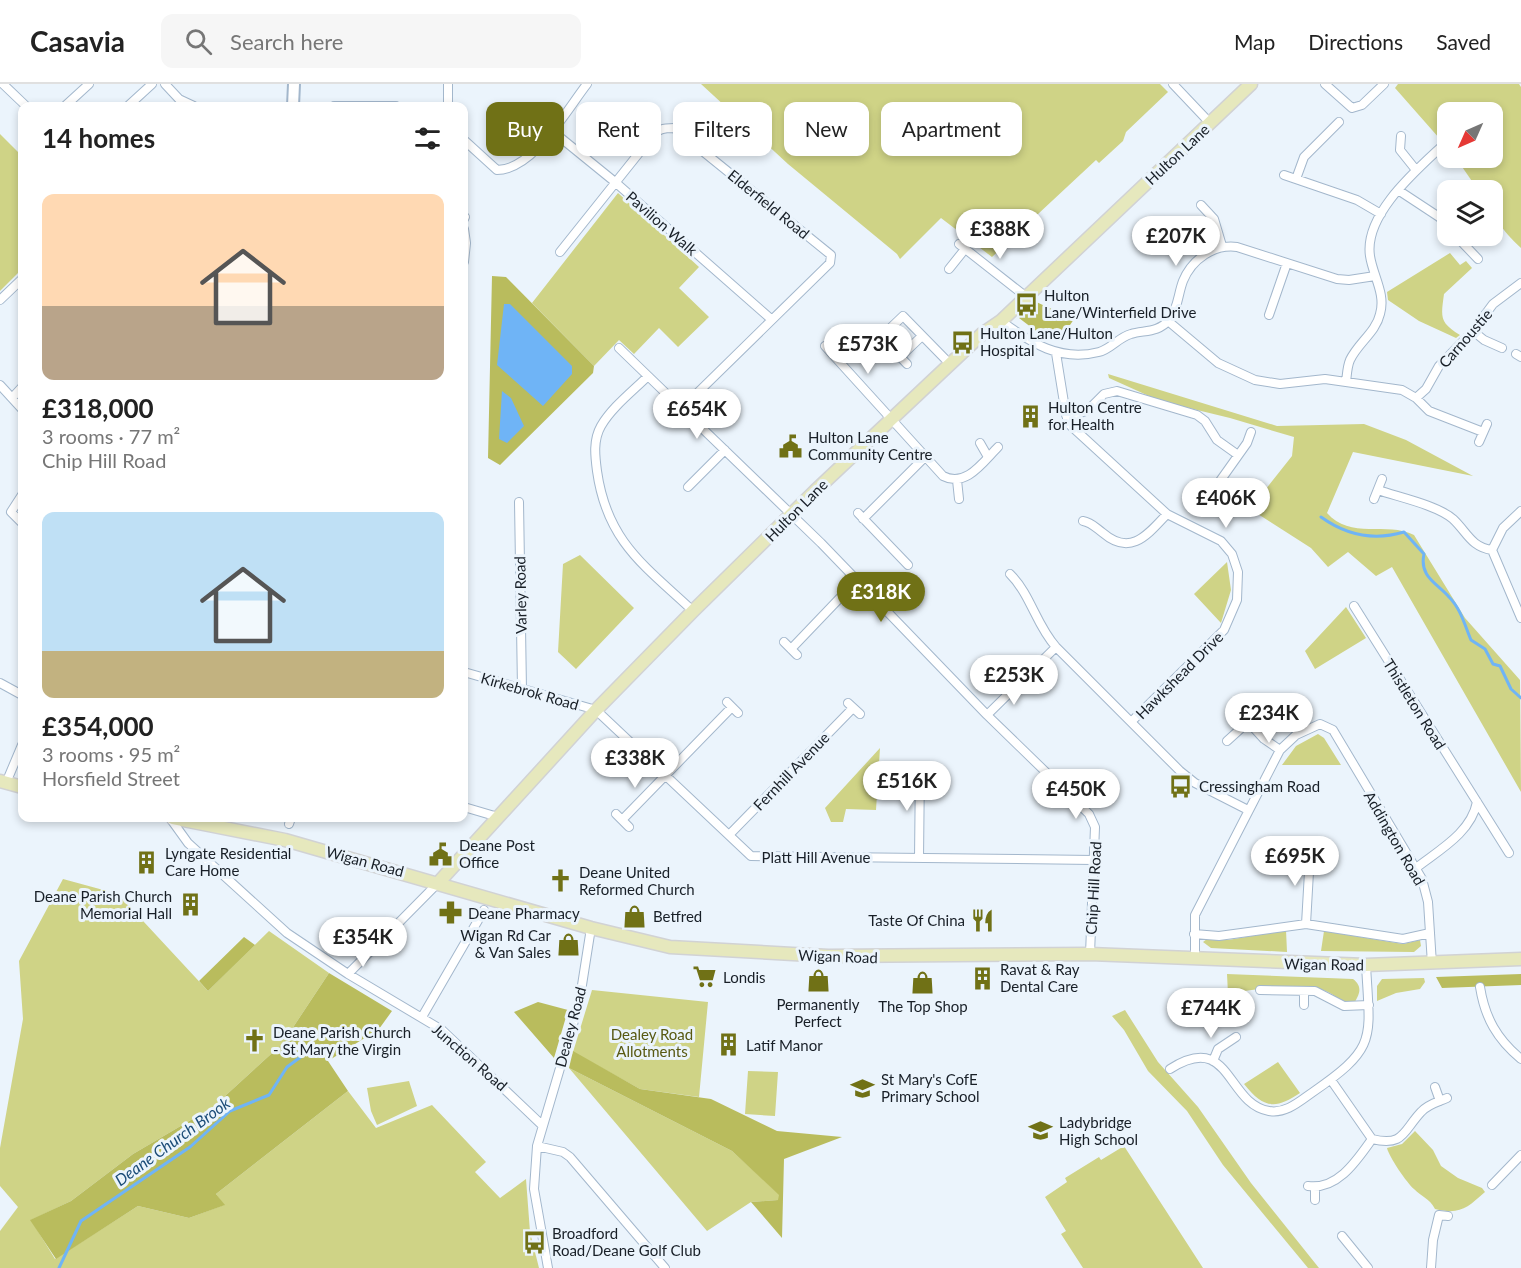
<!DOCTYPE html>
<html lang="en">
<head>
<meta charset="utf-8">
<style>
	body { margin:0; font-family:Lato,sans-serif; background:#f6f6f6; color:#222; height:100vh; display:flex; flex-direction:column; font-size:22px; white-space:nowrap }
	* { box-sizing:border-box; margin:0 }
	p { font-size:20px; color:#767676 }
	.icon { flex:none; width:33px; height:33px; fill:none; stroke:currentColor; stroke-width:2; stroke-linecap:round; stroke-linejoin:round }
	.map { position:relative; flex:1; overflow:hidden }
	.sheet { position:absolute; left:18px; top:18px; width:450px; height:720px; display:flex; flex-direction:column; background:#fff; border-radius:12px; box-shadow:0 3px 9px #0003 }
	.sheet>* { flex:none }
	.banner { position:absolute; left:486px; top:18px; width:570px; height:54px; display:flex; gap:12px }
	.needle { width:39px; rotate:225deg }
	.fabs { position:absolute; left:1437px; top:18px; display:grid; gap:12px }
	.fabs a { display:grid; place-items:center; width:66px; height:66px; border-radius:12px; background:#fff; box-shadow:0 3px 9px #0003; font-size:30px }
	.price { position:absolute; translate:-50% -51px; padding:0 14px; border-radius:21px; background:#fff; color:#222; font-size:20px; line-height:39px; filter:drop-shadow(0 2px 3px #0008) }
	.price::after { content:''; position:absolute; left:50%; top:36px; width:18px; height:14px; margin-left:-9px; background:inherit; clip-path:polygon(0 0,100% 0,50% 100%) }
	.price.current { background:#707116; color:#fff }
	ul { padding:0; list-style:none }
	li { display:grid; align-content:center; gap:12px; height:318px; padding:0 24px }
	li span { display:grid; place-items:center; height:186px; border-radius:12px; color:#555 }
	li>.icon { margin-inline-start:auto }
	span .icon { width:108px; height:108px; fill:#fffc; stroke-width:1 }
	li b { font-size:26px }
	h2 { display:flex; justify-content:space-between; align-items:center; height:72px; padding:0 24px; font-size:26px }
	.pill { padding:0 21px; border-radius:12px; background:#fff; box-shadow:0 3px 9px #0003; font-size:21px; line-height:54px }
	.pill.current { background:#707116; color:#fff }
	header { display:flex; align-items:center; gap:36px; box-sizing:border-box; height:84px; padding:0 30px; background:#fff; border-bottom:2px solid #e0e0e0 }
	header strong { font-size:28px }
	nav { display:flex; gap:33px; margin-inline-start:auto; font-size:21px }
	.search { width:420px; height:54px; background:#f6f6f6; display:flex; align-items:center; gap:15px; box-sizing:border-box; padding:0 21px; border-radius:12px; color:#767676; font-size:22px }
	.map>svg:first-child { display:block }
	.green { fill:#cfd386 }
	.forest { fill:#b9bc5d }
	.water { fill:#6fb4f6 }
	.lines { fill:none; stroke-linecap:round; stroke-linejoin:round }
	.stream { stroke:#6fb4f6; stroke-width:3 }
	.street-casing { stroke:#a3b7cc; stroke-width:10 }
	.secondary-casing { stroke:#a3b7cc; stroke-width:14 }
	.primary-casing { stroke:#d1d2d4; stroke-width:15 }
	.street { stroke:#fff; stroke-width:8 }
	.secondary { stroke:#fff; stroke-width:10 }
	.primary { stroke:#e6e8bd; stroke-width:12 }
	.labels { text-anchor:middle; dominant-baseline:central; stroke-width:6; stroke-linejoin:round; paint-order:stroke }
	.street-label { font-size:15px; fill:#181f27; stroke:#ebf4fc }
	.poi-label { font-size:15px; fill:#181f27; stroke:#ebf4fc; text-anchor:start }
	.park-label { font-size:15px; fill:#585912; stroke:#ebf4fc }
	.water-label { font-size:16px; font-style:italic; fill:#1b4c77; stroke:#ebf4fc }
</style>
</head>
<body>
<header>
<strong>Casavia</strong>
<div class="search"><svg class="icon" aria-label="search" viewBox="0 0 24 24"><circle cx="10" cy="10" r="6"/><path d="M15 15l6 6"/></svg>Search here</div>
<nav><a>Map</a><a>Directions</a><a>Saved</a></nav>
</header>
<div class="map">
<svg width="1521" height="1184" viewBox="0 0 1521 1184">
	<rect width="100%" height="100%" fill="#ebf4fc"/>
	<!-- green -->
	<path class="green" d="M 701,0 L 1160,0 L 1168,8 L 1126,48 L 1123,57 L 1099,79 L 1096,76 L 992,173 L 941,134 L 900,175 L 897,170 L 788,80 Z
		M 1398,0 L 1519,0 L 1521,3 L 1521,164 C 1501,145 1493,135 1492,106 L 1478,106 L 1456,74 L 1492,74 L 1492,28 L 1448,28 L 1447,63 L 1395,4 Z
		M 0,50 L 22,72 L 22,185 L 0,207 Z
		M 618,109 L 699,183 L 679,204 L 709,233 L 678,263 L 659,244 L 634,270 L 619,256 L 594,282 L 532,219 Z
		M 1450,169 L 1460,181 L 1466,177 L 1472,184 L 1444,210 C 1441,233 1439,238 1460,251 L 1456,254 L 1419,237 L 1388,216 L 1387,208 Z
		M 1108,290 L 1277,342 L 1364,340 L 1406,356 L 1473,392 L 1353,368 L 1327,429 C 1350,456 1387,437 1414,451 L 1465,534 L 1520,596 L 1521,708 L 1392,483 L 1376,492 L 1348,468 L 1328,483 L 1311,464 L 1250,425 L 1292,372 L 1294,353 L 1230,334 L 1160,317 L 1109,294 Z
		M 580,471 L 634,524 L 576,585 L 558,568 L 563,480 Z
		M 1227,478 L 1231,506 L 1221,539 L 1194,510 Z
		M 1346,523 L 1366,554 L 1315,585 L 1305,567 Z
		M 1318,650 L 1324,654 L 1341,681 L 1282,681 L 1296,662 Z
		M 880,664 L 876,726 L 846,725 L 843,738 L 831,738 L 825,724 Z
		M 63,795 L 118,810 L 208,907 L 269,847 L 329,889 L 282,960 L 213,1023 L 133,1070 L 71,1117 L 31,1136 L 55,1175 L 138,1122 L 189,1134 L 224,1121 L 216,1110 L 348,1007 L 376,1044 L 432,1021 L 486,1078 L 475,1088 L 500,1114 L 526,1095 L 530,1148 L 539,1184 L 0,1184 L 0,1147 L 18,1123 L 0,1102 L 0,1064 L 23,935 L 19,877 Z
		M 1286,846 L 1287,868 L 1211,864 L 1203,858 L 1207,855 L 1228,856 Z
		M 1324,847 L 1403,860 L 1420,856 L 1421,862 L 1414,868 L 1321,867 Z
		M 1227,890 L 1353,895 C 1365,904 1357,913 1354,920 C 1340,919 1332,907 1319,905 C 1289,901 1258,904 1228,910 Z
		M 1424,894 L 1425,898 L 1420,905 L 1396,909 L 1377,917 L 1377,902 L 1382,895 Z
		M 592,906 L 708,918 L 699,1013 L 640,1005 L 573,968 Z
		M 1125,926 L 1158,978 L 1198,1023 L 1251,1099 L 1319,1184 L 1308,1184 L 1223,1081 L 1187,1027 L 1148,987 L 1124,946 L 1112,932 Z
		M 1278,978 L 1300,1009 C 1275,1026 1263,1024 1244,1000 Z
		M 569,984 L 732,1067 L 780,1111 L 779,1116 L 751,1118 L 707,1147 Z
		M 748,987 L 778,988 L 775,1032 L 745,1030 Z
		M 409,997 L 417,1022 L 377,1041 L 371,1027 L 367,1004 Z
		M 1415,1047 L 1433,1066 L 1441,1082 L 1458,1094 L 1482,1104 L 1485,1108 C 1467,1124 1460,1131 1435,1125 C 1429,1114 1422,1113 1414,1105 C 1407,1099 1389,1073 1387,1064 L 1402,1060 Z
		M 1124,1062 L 1203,1184 L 1083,1184 L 1061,1150 L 1066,1147 L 1045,1113 L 1067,1098 L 1065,1094 L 1099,1073 L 1101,1076 Z"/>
	<!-- forest -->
	<path class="forest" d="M 492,192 L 506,193 L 594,282 L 593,289 L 500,381 L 488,374 Z
		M 1034,217 L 1074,235 L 1060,256 L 1040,250 L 1019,234 Z
		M 244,853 L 255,861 L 208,907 L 199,897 Z
		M 329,889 L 392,927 L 379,945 L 328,977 L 348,1007 L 216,1110 L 225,1121 L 189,1134 L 138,1122 L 56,1175 L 30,1136 L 71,1117 L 133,1070 L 213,1023 L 282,960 Z
		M 1521,890 L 1521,901 L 1442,904 L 1436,893 Z
		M 538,918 L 568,926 L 554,974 L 514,928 Z
		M 573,967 L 640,1005 L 711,1015 L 777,1047 L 842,1053 L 784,1075 L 782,1154 L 751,1118 L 778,1116 L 779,1111 L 732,1067 L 569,984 Z"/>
	<!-- water -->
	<path class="water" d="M 504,220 L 510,220 L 572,282 L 572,290 L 543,322 L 497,281 Z
		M 502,307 L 511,314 L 524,342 L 507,359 L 499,355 Z"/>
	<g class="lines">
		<!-- stream -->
		<path class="stream" d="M 1321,433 C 1346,451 1374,457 1404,448 L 1424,470 C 1419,493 1437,499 1449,513 C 1461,525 1465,542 1471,556 L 1485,565 L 1493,580 L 1500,582 L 1511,605 L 1521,614
			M 59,1184 L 81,1137 L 190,1063 L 230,1027 L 269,1011 L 287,983 L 313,964"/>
		<defs>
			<path id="street" d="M 3,0 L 26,22
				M 165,0 L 179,15 L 194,22
				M 448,0 L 448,22
				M 1173,0 L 1210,39
				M 1325,0 L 1352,24 L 1362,21 L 1384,0
				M 65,22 L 89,0
				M 128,22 L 152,0
				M 334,22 L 396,22
				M 551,46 L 615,98 L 771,235
				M 1401,52 L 1400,66 L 1416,86
				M 464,56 L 497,86 C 533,86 566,27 587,0
				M 1284,91 L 1357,116 L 1381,130
				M 1296,95 L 1304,73 L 1339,38
				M 1398,106 L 1439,133 L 1448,142
				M 1201,121 L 1214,135 L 1222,162
				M 464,135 L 465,133
				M 464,145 L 466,159 L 464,178
				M 1456,152 L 1478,175
				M 959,160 L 1025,212
				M 560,168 L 651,54 C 658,45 663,44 674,44 L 831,171 L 830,179 L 682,324
				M 949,185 L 965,165
				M 0,216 L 22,195
				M 1269,231 L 1287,179
				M 1001,237 C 1031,259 1060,278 1099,268 C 1111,265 1119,253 1131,250 C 1144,246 1158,249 1169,236 C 1178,225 1178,210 1183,197 C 1192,175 1214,160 1237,163 L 1337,195 L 1349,196 L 1375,192
				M 1168,237 L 1218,279 L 1255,296 L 1280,300 L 1325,295 L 1402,306 L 1416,314 L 1429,327 L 1483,348
				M 1473,247 L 1484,256 L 1502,264
				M 825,262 L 943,392 C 966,404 983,378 998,363
				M 619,264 L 821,459 L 987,631 L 1089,730 L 1095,743 L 1090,870
				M 1056,269 L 1066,331 L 1070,341 L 1167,430 L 1221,457 L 1232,470 L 1238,488 L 1237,516 L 1224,546 L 1132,637
				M 1516,270 L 1521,273
				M 900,273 L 922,252
				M 907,280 L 881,253 L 903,232 L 950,280
				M 648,292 C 633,307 612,323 601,342 C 593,356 595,372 597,387 C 607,458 645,482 693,527
				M 1346,298 C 1347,291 1347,283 1350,276 C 1358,259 1376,248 1380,230 C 1386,210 1373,192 1370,172 C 1364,132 1413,89 1440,64
				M 0,301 L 22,325
				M 12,314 L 22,303
				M 1416,314 L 1426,305 L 1439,282 L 1473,247 L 1493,220 L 1521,199
				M 1067,334 L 1088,326 L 1104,310 L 1117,307 L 1197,331 L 1205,337 L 1217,356 L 1238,371
				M 1479,358 L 1487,340
				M 980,359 L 988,373
				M 957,396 L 959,415
				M 1220,397 L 1247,359 L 1251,348
				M 688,403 L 725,366
				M 1378,406 C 1398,413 1437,421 1453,435 C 1467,448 1471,463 1492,466 L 1521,534
				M 22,411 L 11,428 L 22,439
				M 1374,415 L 1382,395
				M 519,418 L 522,605
				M 858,429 L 908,481
				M 863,435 L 924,374
				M 1083,437 C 1091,438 1096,444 1103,449 C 1131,473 1148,450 1167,430
				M 1492,466 L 1503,444 L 1521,427
				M 1010,490 C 1031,511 1036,541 1056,563 L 1180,687 L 1195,699 L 1248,726
				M 1354,522 L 1509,769
				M 784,558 L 797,571
				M 791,565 L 857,496
				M 464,588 L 596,626 L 751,772 L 1094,776
				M 0,599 L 22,611
				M 727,618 L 738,629
				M 848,619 L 860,630
				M 1241,630 L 1264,655 L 1280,666
				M 987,631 L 1056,563
				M 1227,657 L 1248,638
				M 912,683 L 929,683
				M 6,699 L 22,661
				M 464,723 L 498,733
				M 616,730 L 629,743
				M 170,734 L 188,759 L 287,849 L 348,890 L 442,946 L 542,1041
				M 622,736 L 732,623
				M 289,740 L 291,734
				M 729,751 L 853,624
				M 919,774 L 920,683
				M 1416,784 C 1439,766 1471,749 1477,718
				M 1306,840 L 1309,788 L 1316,781
				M 1194,850 L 1219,852 L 1306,840 L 1403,855 L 1430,849
				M 1195,874 L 1195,831 L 1280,666 L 1296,651 L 1320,640 L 1333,646 L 1422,795 L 1428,818 L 1432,880
				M 348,890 L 438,799
				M 1480,903 C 1485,934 1497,955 1521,975
				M 1260,906 L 1315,907 L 1344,922 L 1369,921
				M 1304,907 L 1304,921
				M 422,933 L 484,826
				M 1213,977 L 1218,965 L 1236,953
				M 1170,985 C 1231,946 1226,1020 1269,1027 C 1286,1030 1300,1017 1313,1008 C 1378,963 1370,956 1366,881
				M 1331,996 L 1372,1055 C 1404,1063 1403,1047 1421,1028 C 1428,1020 1438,1018 1447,1014
				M 1435,1003 L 1440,1017
				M 537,1062 L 563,1068 L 570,1073 L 665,1184
				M 1492,1101 L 1521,1071
				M 1308,1102 C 1338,1106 1357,1076 1372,1055
				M 1315,1116 L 1315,1103
				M 1342,1152 L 1368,1184
				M 548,1184 L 534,1105 L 537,1062 L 579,920 L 591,844
				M 1431,1184 L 1433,1156 L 1439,1131 L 1448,1132"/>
			<path id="secondary" d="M 293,22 L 294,0"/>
			<path id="primary" d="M 0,697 L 22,703
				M 173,734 L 285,756 L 591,844 L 670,863 L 828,872 L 1090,870 L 1366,881 L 1521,875
				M 439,798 L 596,626 L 693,527 L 815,407 L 982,250 L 1001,237 L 1251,0"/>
		</defs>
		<!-- street casing -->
		<use href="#street" class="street-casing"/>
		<!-- secondary casing -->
		<use href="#secondary" class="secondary-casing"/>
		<!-- primary casing -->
		<use href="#primary" class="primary-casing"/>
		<!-- street -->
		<use href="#street" class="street"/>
		<!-- secondary -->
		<use href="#secondary" class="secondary"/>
		<!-- primary -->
		<use href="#primary" class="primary"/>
	</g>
	<!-- icons -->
	<defs>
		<symbol id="bus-bare" viewBox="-9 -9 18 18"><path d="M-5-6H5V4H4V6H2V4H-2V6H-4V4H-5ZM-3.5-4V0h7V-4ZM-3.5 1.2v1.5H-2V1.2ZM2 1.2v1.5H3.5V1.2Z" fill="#707116" stroke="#ebf4fc" stroke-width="2.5" paint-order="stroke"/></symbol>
		<symbol id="building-bare" viewBox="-9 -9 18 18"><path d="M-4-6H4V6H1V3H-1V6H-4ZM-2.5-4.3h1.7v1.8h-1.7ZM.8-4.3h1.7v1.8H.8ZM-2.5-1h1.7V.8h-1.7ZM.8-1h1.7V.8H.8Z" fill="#707116" stroke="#ebf4fc" stroke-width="2.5" paint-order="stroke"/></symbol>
		<symbol id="civic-bare" viewBox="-9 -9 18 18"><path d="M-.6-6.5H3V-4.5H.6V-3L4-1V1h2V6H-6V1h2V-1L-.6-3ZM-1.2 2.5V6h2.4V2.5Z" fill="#707116" stroke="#ebf4fc" stroke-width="2.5" paint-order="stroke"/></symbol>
		<symbol id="church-bare" viewBox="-9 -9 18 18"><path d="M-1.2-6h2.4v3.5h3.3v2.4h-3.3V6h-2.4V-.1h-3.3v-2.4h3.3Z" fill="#707116" stroke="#ebf4fc" stroke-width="2.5" paint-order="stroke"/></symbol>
		<symbol id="pharmacy-bare" viewBox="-9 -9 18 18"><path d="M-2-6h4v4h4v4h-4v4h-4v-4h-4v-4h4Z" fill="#707116" stroke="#ebf4fc" stroke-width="2.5" paint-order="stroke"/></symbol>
		<symbol id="shop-bare" viewBox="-9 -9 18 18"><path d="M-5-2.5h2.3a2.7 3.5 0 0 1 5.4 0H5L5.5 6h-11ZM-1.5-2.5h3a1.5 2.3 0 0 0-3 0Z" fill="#707116" stroke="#ebf4fc" stroke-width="2.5" paint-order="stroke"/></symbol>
		<symbol id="restaurant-bare" viewBox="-9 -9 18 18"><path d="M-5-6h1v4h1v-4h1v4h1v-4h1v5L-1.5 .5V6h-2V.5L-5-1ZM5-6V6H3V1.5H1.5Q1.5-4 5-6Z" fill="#707116" stroke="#ebf4fc" stroke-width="2.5" paint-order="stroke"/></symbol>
		<symbol id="supermarket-bare" viewBox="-9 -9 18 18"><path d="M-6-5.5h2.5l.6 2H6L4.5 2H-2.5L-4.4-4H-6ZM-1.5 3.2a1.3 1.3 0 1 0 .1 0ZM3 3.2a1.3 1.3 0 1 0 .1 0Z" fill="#707116" stroke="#ebf4fc" stroke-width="2.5" paint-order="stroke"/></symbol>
		<symbol id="school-bare" viewBox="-9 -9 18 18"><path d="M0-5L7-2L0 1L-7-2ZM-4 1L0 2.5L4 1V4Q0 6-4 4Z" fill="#707116" stroke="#ebf4fc" stroke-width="2.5" paint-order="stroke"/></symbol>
	</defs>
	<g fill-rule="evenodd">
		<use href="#bus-bare" x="1010" y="204" width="33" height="33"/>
		<use href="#bus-bare" x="946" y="242" width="33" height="33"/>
		<use href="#building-bare" x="1014" y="316" width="33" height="33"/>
		<use href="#civic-bare" x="774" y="346" width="33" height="33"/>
		<use href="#bus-bare" x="1164" y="686" width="33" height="33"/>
		<use href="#civic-bare" x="424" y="754" width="33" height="33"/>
		<use href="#building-bare" x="130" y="762" width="33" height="33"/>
		<use href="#church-bare" x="544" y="780" width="33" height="33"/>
		<use href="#building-bare" x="174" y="804" width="33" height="33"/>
		<use href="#pharmacy-bare" x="434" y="812" width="33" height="33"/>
		<use href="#shop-bare" x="618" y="816" width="33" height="33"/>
		<use href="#restaurant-bare" x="966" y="820" width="33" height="33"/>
		<use href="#shop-bare" x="552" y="844" width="33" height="33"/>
		<use href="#supermarket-bare" x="688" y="876" width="33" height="33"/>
		<use href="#building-bare" x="966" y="878" width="33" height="33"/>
		<use href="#shop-bare" x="802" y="880" width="33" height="33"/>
		<use href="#shop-bare" x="906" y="882" width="33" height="33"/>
		<use href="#church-bare" x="238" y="940" width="33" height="33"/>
		<use href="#building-bare" x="712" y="944" width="33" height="33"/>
		<use href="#school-bare" x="846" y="988" width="33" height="33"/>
		<use href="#school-bare" x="1024" y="1030" width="33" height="33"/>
		<use href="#bus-bare" x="518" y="1142" width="33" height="33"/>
	</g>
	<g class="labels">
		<!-- street labels -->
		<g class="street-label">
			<text transform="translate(1177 70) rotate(-43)">Hulton Lane</text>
			<text transform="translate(769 120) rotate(39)">Elderfield Road</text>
			<text transform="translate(662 139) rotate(41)">Pavilion Walk</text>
			<text transform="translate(1465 254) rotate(-49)">Carnoustie</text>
			<text transform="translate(796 426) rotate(-45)">Hulton Lane</text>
			<text transform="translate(520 511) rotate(-91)">Varley Road</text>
			<text transform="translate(1179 591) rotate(-45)">Hawkshead Drive</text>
			<text transform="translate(530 607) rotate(16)">Kirkebrok Road</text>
			<text transform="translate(1415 620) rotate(58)">Thistleton Road</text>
			<text transform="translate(791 687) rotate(-46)">Fernhill Avenue</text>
			<text transform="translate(1395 754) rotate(60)">Addington Road</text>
			<text x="816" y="773">Platt Hill Avenue</text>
			<text transform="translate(365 777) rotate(15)">Wigan Road</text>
			<text transform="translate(1093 804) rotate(-87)">Chip Hill Road</text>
			<text transform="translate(838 872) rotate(2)">Wigan Road</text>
			<text transform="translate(1324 880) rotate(1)">Wigan Road</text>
			<text transform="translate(570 943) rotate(-75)">Dealey Road</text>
			<text transform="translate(470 973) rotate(41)">Junction Road</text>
		</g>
		<!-- poi labels -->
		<g class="poi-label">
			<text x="1044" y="211">Hulton<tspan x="1044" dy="17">Lane/Winterfield Drive</tspan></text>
			<text x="980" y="249">Hulton Lane/Hulton<tspan x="980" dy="17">Hospital</tspan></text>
			<text x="1048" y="323">Hulton Centre<tspan x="1048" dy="17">for Health</tspan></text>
			<text x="808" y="353">Hulton Lane<tspan x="808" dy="17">Community Centre</tspan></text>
			<text x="1199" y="702">Cressingham Road</text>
			<text x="459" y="761">Deane Post<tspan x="459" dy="17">Office</tspan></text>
			<text x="165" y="769">Lyngate Residential<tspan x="165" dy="17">Care Home</tspan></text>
			<text x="579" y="788">Deane United<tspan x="579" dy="17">Reformed Church</tspan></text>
			<text x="172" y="812" text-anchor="end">Deane Parish Church<tspan x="172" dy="17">Memorial Hall</tspan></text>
			<text x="468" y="829">Deane Pharmacy</text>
			<text x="653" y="832">Betfred</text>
			<text x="965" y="836" text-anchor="end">Taste Of China</text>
			<text x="551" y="851" text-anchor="end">Wigan Rd Car<tspan x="551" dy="17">&amp; Van Sales</tspan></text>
			<text x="1000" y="885">Ravat &amp; Ray<tspan x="1000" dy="17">Dental Care</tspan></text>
			<text x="723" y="893">Londis</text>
			<text x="818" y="920" text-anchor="middle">Permanently<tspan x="818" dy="17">Perfect</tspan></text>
			<text x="923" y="922" text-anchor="middle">The Top Shop</text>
			<text x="273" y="948">Deane Parish Church<tspan x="273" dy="17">- St Mary the Virgin</tspan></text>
			<text x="746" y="961">Latif Manor</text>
			<text x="881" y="995">St Mary's CofE<tspan x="881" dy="17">Primary School</tspan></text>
			<text x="1059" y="1038">Ladybridge<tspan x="1059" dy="17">High School</tspan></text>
			<text x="552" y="1149">Broadford<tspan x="552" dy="17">Road/Deane Golf Club</tspan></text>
		</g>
		<!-- park labels -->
		<g class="park-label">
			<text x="652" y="950">Dealey Road<tspan x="652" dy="17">Allotments</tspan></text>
		</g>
		<!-- water labels -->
		<g class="water-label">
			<text transform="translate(172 1057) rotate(-36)">Deane Church Brook</text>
		</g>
	</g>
</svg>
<div class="fabs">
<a><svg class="needle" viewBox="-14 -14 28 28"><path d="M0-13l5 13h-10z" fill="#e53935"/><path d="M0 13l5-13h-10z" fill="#767676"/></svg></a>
<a><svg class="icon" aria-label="layers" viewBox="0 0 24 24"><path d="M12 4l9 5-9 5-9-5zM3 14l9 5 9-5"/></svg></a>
</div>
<b class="price" style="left:1000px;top:176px">£388K</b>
<b class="price" style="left:1176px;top:183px">£207K</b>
<b class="price" style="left:868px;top:291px">£573K</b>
<b class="price" style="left:697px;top:356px">£654K</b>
<b class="price" style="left:1226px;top:445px">£406K</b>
<b class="price current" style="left:881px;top:539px">£318K</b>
<b class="price" style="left:1014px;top:622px">£253K</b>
<b class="price" style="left:1269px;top:660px">£234K</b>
<b class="price" style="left:635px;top:705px">£338K</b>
<b class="price" style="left:907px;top:728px">£516K</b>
<b class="price" style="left:1076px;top:736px">£450K</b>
<b class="price" style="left:1295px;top:803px">£695K</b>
<b class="price" style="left:363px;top:884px">£354K</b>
<b class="price" style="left:1211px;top:955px">£744K</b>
<div class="banner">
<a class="pill current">Buy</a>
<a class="pill">Rent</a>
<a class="pill">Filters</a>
<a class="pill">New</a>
<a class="pill">Apartment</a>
</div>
<section class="sheet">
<h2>14 homes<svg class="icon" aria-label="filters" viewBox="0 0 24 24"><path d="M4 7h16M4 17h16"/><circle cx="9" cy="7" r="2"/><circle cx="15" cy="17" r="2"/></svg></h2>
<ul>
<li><span style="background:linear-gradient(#ffd9b3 60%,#b9a48a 0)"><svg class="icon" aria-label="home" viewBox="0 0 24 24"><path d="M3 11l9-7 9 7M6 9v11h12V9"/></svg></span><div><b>£318,000</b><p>3 rooms · 77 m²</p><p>Chip Hill Road</p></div></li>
<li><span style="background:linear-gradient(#bfe0f5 75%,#c2b280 0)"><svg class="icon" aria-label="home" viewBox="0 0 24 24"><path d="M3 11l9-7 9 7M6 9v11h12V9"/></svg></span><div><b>£354,000</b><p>3 rooms · 95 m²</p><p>Horsfield Street</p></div></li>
</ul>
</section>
</div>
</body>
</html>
